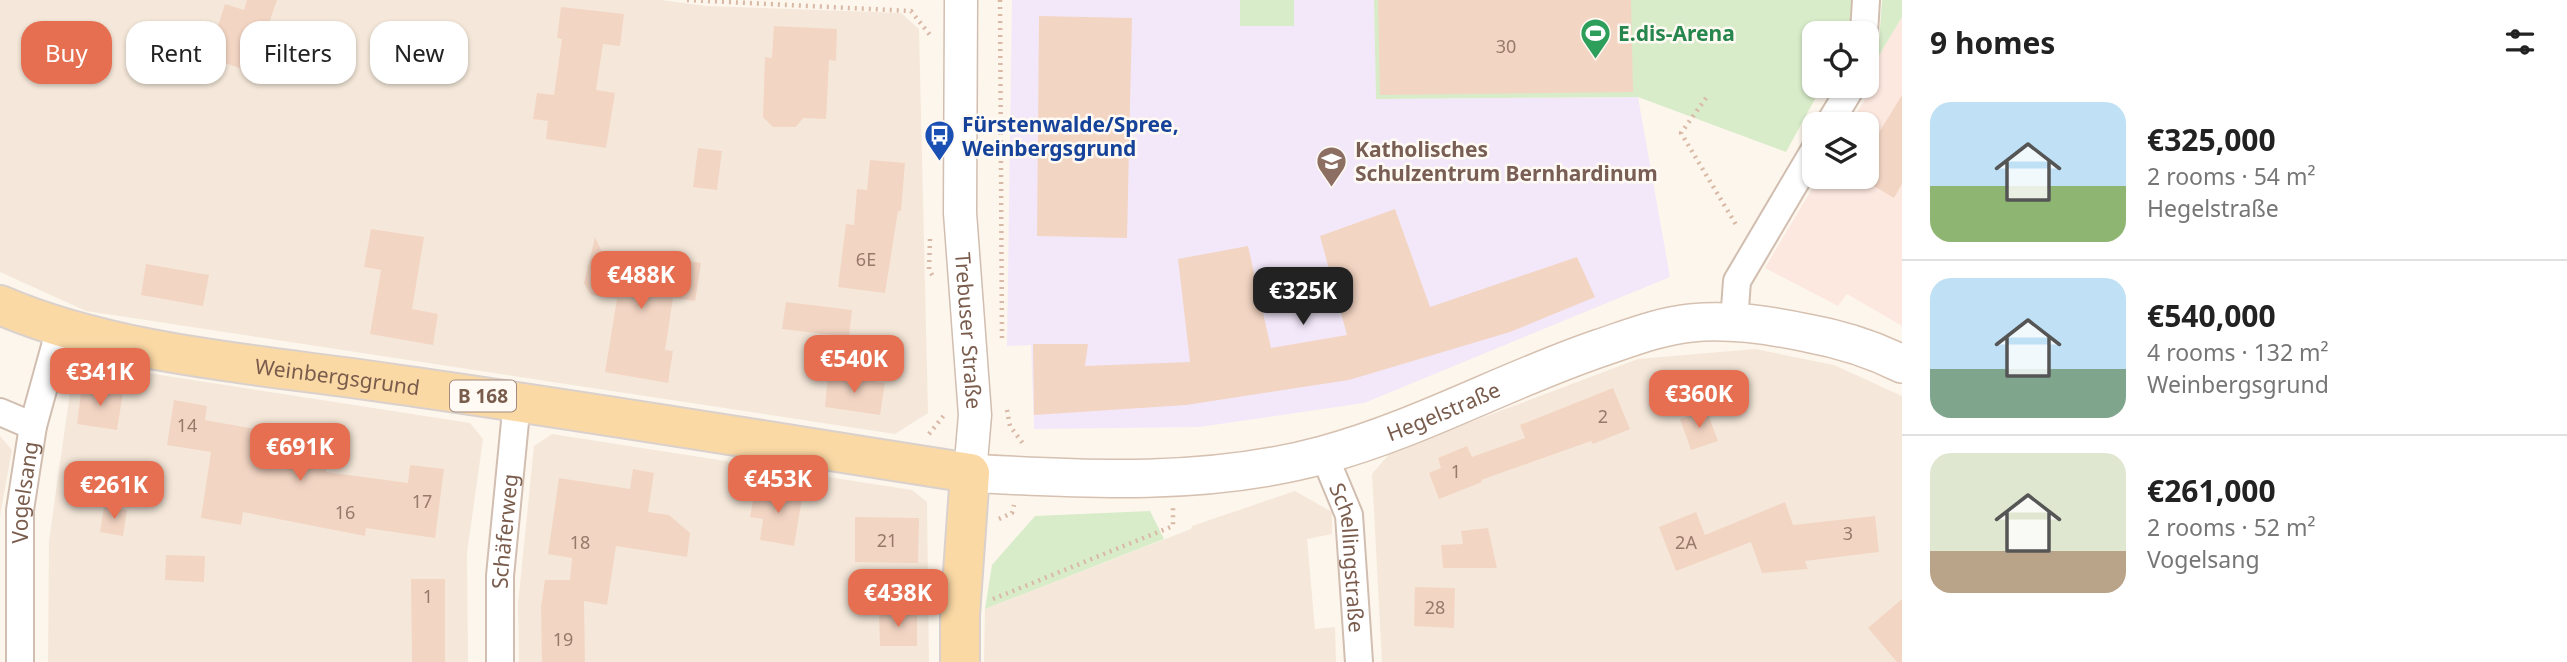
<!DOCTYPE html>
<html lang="en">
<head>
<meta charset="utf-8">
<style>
	body { margin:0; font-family:"Noto Sans",sans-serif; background:#f6f6f6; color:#222; height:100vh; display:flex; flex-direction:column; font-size:26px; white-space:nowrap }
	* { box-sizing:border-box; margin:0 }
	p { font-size:23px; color:#767676 }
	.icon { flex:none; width:38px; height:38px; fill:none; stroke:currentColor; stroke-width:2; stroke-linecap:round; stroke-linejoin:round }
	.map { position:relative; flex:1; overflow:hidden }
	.panel { display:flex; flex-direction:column; background:#fff; width:665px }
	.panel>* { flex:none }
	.hud { position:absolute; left:21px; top:21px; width:665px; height:63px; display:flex; gap:14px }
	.buttons { position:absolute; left:1802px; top:21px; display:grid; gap:14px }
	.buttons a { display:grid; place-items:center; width:77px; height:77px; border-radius:14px; background:#fff; box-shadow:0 2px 5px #0004; font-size:35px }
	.price { position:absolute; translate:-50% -60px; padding:0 16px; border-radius:14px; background:#e76f51; color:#fff; font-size:23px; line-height:46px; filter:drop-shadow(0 2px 4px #0008) }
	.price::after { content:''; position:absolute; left:50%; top:42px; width:21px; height:16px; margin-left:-10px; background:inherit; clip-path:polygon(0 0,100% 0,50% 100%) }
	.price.selected { background:#222; color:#fff }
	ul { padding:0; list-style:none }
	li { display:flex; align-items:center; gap:21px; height:175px; padding:0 28px }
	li+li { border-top:2px solid #e0e0e0 }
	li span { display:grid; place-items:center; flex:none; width:196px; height:140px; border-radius:21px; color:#555 }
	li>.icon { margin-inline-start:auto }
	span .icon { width:84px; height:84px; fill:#fffc; stroke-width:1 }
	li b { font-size:30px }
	h2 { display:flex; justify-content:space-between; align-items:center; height:84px; padding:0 28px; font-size:30px }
	.tag { padding:0 24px; border-radius:21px; background:#fff; box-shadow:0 2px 5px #0004; font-size:24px; line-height:63px }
	.tag.selected { background:#e76f51; color:#fff }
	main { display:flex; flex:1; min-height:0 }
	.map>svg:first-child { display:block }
	.residential { fill:#f5e8da }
	.commercial { fill:#fde8e0 }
	.education { fill:#f3e8fa }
	.green { fill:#d8ecc9 }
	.building { fill:#f3d5c3 }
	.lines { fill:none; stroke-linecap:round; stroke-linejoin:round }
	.minor-casing { stroke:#d1beb0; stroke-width:30 }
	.tertiary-casing { stroke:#d1beb0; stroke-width:35 }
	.secondary-casing { stroke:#d6c0b0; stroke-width:40 }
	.primary-casing { stroke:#dad1cd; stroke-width:42 }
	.path { stroke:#d9b8a5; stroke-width:4.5; stroke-dasharray:2 5; stroke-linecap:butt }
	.minor { stroke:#fff; stroke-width:26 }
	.tertiary { stroke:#fff; stroke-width:32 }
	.secondary { stroke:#fff; stroke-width:37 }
	.primary { stroke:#fbd9a5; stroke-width:38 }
	.labels { text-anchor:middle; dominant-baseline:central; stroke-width:5; stroke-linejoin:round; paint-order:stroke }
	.number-label { font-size:18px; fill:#987a6a }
	.shield { fill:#fffaf3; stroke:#a28b7f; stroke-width:2 }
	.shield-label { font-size:19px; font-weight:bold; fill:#7a5c4d }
	.leisure-label { font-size:21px; font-weight:bold; fill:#27864d; stroke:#fffaf3; text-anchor:start }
	.transit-label { font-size:21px; font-weight:bold; fill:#164399; stroke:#fffaf3; text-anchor:start }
	.education-label { font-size:21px; font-weight:bold; fill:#785e54; stroke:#fffaf3; text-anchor:start }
	.street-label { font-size:21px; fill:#7a5c4d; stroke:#fffaf3 }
</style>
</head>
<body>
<main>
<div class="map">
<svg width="1902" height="662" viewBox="0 0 1902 662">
	<rect width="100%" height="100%" fill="#fdf6ec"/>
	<!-- residential -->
	<path class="residential" d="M 0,0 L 661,0 L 706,6 L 901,13 L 919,29 L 928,413 L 895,434 L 86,311 L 0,272 Z
		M 1755,349 L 1834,365 L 1902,396 L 1902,662 L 1382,662 L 1372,474 L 1391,452 L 1638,359 Z
		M 89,364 L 470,423 L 483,439 L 467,553 L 468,662 L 48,662 L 49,541 L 72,378 Z
		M 552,434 L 912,490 L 927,502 L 929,662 L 519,662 L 518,604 L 534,446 Z
		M 0,436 L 12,450 L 0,516 Z
		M 1295,491 L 1332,512 L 1332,534 L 1307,539 L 1315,629 L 1335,627 L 1336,662 L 984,662 L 985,609 L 1191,529 L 1192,526 Z"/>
	<!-- commercial -->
	<path class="commercial" d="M 1902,17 L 1902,326 L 1847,294 L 1838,306 L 1765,268 L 1819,177 L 1867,177 L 1867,124 L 1850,124 L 1871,89 L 1878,57 Z"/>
	<!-- education -->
	<path class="education" d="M 1012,0 L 1374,0 L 1377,99 L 1638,97 L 1670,277 L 1364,403 L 1199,427 L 1034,429 L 1031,345 L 1007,346 Z"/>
	<!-- green -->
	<path class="green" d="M 1240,0 L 1294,0 L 1294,26 L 1240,26 Z
		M 1374,0 L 1852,0 L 1849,33 L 1815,33 L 1815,86 L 1822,86 L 1786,152 L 1638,97 L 1376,99 Z
		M 1882,0 L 1902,0 L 1902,17 L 1878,57 Z
		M 1150,511 L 1164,539 L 985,609 L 992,565 L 1035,516 Z"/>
	<!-- building -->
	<path class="building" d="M 247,0 L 277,0 L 269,23 L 288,29 L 274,69 L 246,59 L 242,69 L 208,57 L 225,4 L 244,10 Z
		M 1378,0 L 1631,0 L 1633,92 L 1380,95 Z
		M 561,7 L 624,14 L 620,46 L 603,44 L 596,90 L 615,93 L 606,148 L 546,139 L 548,121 L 533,119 L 537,93 L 554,95 L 562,39 L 557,38 Z
		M 1039,16 L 1132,18 L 1127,238 L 1037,236 Z
		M 774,26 L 837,29 L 836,61 L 829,60 L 826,119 L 803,118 L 796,127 L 773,127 L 763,117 L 765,57 L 772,58 Z
		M 1902,95 L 1902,184 L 1894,198 L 1867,182 L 1867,152 Z
		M 698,148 L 722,151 L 717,190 L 693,187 Z
		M 870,160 L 905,163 L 901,211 L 898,211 L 885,293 L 838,287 L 846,224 L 854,225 L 857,189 L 867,190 Z
		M 1395,209 L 1430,307 L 1577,257 L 1595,297 L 1510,332 L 1349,380 L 1186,405 L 1034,415 L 1033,344 L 1088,344 L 1085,366 L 1190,362 L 1178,259 L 1248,246 L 1271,348 L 1347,335 L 1320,236 Z
		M 371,229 L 424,237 L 412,309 L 438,314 L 433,345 L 370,334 L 381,270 L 364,267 Z
		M 595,237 L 607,263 L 652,269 L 653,265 L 661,266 L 674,250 L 682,260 L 701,263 L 695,301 L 673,298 L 665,350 L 673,351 L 668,383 L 605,372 L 617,299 L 591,295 L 584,283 Z
		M 146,264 L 209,275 L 203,306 L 141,295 Z
		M 786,302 L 852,310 L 849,337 L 782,329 Z
		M 828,374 L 885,383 L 880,415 L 825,407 Z
		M 82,385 L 123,392 L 117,430 L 77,424 Z
		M 1613,388 L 1630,429 L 1593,444 L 1591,441 L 1481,480 L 1482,482 L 1439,499 L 1429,473 L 1441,468 L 1438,458 L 1467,446 L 1472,457 L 1525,438 L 1520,425 Z
		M 174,400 L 207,406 L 205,420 L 288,435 L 285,454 L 327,461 L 326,472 L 408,483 L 410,465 L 444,469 L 435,538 L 366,528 L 365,536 L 243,512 L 241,525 L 201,518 L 211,452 L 167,445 Z
		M 1706,409 L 1718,441 L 1691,450 L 1680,419 Z
		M 633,469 L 654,473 L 648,512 L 669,515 L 690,533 L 687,557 L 616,546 L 607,605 L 584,601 L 585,662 L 542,662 L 541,607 L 545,580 L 570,580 L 572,558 L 548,554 L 559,478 L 630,489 Z
		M 770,488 L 803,493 L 794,546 L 760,540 L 763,519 L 750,517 L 755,490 L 770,493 Z
		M 1785,502 L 1793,525 L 1875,516 L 1879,552 L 1805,561 L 1808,569 L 1762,573 L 1751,542 L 1676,571 L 1659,527 L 1696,512 L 1705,535 Z
		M 104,507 L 127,510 L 123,536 L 100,532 Z
		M 855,517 L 919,518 L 918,563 L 855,562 Z
		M 1488,528 L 1497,568 L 1443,568 L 1441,545 L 1463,544 L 1461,531 Z
		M 166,555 L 205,556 L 204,582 L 165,580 Z
		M 411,579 L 445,579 L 445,662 L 412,662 Z
		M 1415,587 L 1455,588 L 1454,628 L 1414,626 Z
		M 1902,599 L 1902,662 L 1897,662 L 1868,628 Z
		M 879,613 L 917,613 L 917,646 L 880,646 Z"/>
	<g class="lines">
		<defs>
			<g id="minor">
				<path d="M 1864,33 L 1866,0"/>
				<path d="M 1829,124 L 1852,86"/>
				<path d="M 1734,322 L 1737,281 L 1815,149"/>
				<path d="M 0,412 L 33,426"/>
				<path id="s1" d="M 1324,455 L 1349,515 L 1359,662"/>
				<path id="s2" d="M 20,662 L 20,510 L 33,426 L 60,328"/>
				<path id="s3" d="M 500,662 L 500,576 L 517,401"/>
			</g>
			<g id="tertiary">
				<path id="s4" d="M 961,0 L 960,213 L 975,415 L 970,473"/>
			</g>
			<g id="secondary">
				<path id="s5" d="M 970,473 C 1087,480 1209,486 1323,455 C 1419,429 1506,380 1600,348 C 1630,338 1660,326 1691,323 C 1730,319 1769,325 1807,333 C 1840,339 1872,349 1902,364"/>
			</g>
			<g id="primary">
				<path id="s6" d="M 0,305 C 118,356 267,365 394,384 C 586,411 778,443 970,473 L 960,615 L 960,662"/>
			</g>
		</defs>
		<!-- minor casing -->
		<use href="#minor" class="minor-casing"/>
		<!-- tertiary casing -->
		<use href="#tertiary" class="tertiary-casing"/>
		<!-- secondary casing -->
		<use href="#secondary" class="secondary-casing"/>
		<!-- primary casing -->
		<use href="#primary" class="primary-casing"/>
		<!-- path -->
		<path class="path" d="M 687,0 L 911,11 L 930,35
			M 1000,0 L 1002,342
			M 1706,98 L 1681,133 L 1738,228
			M 930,239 L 929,270 L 934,278
			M 1007,410 L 1010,426 L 1024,445
			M 929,434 L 945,414
			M 999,519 L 1012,513 L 1014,505
			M 993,599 L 1173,526 L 1173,508"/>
		<!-- minor -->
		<use href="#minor" class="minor"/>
		<!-- tertiary -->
		<use href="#tertiary" class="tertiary"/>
		<!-- secondary -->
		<use href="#secondary" class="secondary"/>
		<!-- primary -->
		<use href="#primary" class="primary"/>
	</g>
	<!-- icons -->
	<defs>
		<symbol id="stadium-pin" viewBox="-11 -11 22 30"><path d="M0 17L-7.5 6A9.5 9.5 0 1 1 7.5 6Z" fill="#2e9e5b" stroke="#fffaf3"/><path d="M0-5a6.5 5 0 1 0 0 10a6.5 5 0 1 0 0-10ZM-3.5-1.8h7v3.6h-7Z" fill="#fff"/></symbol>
		<symbol id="bus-pin" viewBox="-11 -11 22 30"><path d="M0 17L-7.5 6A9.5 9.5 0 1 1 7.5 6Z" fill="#1a4fb4" stroke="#fffaf3"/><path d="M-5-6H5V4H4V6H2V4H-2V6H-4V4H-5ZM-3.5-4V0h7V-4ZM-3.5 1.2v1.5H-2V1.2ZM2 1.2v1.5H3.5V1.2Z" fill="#fff"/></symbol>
		<symbol id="school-pin" viewBox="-11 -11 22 30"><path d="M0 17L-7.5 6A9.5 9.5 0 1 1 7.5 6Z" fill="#8d6e63" stroke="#fffaf3"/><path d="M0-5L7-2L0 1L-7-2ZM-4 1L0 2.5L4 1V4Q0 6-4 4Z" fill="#fff"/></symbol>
	</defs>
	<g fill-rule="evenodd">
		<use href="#stadium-pin" x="1578" y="16" width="35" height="47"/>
		<use href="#bus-pin" x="922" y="118" width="35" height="47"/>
		<use href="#school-pin" x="1314" y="144" width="35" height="47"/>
	</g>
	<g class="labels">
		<!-- number labels -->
		<g class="number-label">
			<text x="1506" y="46">30</text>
			<text x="866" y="259">6E</text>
			<text x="1603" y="416">2</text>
			<text x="187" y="425">14</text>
			<text x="1456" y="471">1</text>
			<text x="422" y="501">17</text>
			<text x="345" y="512">16</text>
			<text x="1848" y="533">3</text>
			<text x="887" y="540">21</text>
			<text x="580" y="542">18</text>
			<text x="1686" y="542">2A</text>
			<text x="428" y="596">1</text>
			<text x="1435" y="607">28</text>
			<text x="563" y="639">19</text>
		</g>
		<!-- shield labels -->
		<rect class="shield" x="450" y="380.5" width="66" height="31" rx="5"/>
		<g class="shield-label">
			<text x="483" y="396">B 168</text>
		</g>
		<!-- leisure labels -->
		<g class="leisure-label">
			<text x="1618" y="33">E.dis-Arena</text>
		</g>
		<!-- transit labels -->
		<g class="transit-label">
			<text x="962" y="124">Fürstenwalde/Spree,<tspan x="962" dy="24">Weinbergsgrund</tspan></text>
		</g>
		<!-- education labels -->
		<g class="education-label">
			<text x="1355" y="149">Katholisches<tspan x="1355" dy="24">Schulzentrum Bernhardinum</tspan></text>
		</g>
		<!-- street labels -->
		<g class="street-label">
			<text stroke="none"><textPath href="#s4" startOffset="331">Trebuser Straße</textPath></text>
			<text stroke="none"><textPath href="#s6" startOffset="346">Weinbergsgrund</textPath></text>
			<text stroke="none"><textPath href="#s5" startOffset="483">Hegelstraße</textPath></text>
			<text stroke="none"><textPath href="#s2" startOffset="170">Vogelsang</textPath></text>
			<text stroke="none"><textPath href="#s3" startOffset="131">Schäferweg</textPath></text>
			<text stroke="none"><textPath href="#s1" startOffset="107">Schellingstraße</textPath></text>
		</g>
	</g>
</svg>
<div class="buttons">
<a><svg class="icon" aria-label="locate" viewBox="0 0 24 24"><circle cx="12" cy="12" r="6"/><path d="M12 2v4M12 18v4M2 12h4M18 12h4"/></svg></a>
<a><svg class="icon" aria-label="layers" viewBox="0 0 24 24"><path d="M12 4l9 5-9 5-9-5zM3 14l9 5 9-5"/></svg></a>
</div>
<b class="price" style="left:641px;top:311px">€488K</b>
<b class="price selected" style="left:1303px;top:327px">€325K</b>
<b class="price" style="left:854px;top:395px">€540K</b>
<b class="price" style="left:100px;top:408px">€341K</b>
<b class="price" style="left:1699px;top:430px">€360K</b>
<b class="price" style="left:300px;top:483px">€691K</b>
<b class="price" style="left:778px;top:515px">€453K</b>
<b class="price" style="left:114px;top:521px">€261K</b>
<b class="price" style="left:898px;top:629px">€438K</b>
<div class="hud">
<a class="tag selected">Buy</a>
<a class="tag">Rent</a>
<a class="tag">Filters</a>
<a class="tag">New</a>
</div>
</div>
<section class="panel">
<h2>9 homes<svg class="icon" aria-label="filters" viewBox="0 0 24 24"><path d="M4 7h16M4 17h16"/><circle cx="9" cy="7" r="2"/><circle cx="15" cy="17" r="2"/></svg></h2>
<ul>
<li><span style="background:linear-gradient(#bfe0f5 60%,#8fb573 0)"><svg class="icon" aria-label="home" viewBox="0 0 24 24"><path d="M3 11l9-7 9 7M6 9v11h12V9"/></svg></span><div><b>€325,000</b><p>2 rooms · 54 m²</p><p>Hegelstraße</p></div></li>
<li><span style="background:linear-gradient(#bfe0f5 65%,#7fa58c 0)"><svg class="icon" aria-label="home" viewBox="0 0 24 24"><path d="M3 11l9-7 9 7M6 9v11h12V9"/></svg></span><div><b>€540,000</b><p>4 rooms · 132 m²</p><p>Weinbergsgrund</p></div></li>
<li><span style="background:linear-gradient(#dfe7d0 70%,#b9a48a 0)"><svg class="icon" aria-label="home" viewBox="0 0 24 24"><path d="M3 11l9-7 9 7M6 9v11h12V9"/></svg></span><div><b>€261,000</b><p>2 rooms · 52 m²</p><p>Vogelsang</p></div></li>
</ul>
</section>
</main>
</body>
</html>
